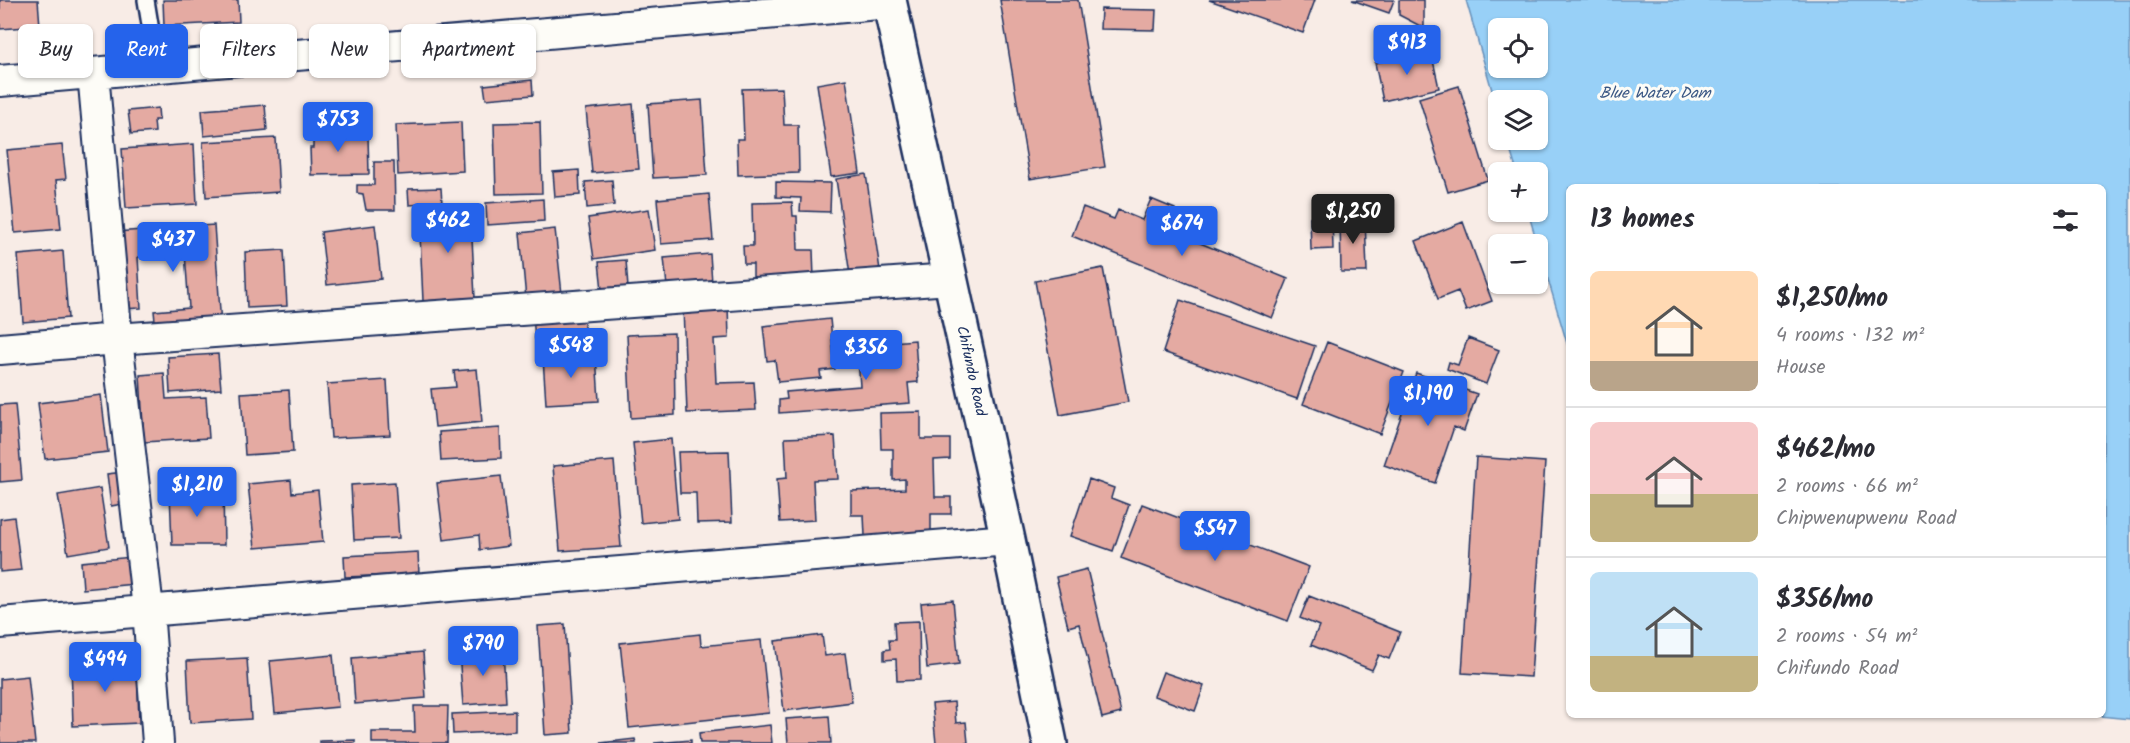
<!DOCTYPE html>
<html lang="en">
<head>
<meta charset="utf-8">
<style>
	body { margin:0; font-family:Kalam,sans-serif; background:#f2f2f3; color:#2b2b33; height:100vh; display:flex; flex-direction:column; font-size:22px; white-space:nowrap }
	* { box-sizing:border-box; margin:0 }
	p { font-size:20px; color:#7c7c81 }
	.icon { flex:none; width:33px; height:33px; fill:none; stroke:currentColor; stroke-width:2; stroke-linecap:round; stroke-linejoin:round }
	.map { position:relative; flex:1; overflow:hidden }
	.sheet { position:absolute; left:1566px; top:184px; width:540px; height:534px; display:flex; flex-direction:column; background:#fff; border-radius:9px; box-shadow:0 2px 4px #0004 }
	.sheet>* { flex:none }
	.banner { position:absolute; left:18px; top:24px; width:570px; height:54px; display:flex; gap:12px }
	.tools { position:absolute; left:1488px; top:18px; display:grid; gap:12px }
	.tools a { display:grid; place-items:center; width:60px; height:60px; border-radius:9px; background:#fff; box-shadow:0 2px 4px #0004; font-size:30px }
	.price { position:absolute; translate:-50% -51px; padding:0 14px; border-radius:6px; background:#2563eb; color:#fff; font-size:20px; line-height:39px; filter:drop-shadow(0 2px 3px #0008) }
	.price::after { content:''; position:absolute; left:50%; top:36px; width:18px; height:14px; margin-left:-9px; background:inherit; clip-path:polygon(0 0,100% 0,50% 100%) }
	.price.current { background:#222; color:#fff }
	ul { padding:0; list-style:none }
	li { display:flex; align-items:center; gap:18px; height:150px; padding:0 24px }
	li+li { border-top:2px solid #e1e1e2 }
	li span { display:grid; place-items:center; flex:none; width:168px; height:120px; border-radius:9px; color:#555 }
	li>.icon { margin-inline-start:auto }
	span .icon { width:72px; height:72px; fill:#fffc; stroke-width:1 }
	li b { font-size:26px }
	h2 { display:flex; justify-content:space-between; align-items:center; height:72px; padding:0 24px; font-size:26px }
	.chip { padding:0 21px; border-radius:9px; background:#fff; box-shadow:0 2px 4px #0004; font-size:21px; line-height:54px }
	.chip.current { background:#2563eb; color:#fff }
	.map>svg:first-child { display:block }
	.water { fill:#98d0f7; stroke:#6690ba; stroke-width:1.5; fill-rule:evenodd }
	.building { fill:#e4aaa2; stroke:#1b2f5e; stroke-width:1.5 }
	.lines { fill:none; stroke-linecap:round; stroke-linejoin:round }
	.service-casing { stroke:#1b2f5e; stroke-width:20 }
	.minor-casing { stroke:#1b2f5e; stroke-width:34 }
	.tertiary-casing { stroke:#1b2f5e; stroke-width:38 }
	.service { stroke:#fdfcf7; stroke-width:15 }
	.minor { stroke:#fdfcf7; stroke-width:30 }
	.tertiary { stroke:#fdfcf7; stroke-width:33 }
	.labels { text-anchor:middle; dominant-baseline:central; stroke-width:6; stroke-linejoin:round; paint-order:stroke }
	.street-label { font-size:15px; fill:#1b2f5e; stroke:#fdfcf7 }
	.water-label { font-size:16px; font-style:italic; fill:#3a5784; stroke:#fdfcf7 }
</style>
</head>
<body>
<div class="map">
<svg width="2130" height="743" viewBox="0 0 2130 743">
	<rect width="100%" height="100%" fill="#f8ece6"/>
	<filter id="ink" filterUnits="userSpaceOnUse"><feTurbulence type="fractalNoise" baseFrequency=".0167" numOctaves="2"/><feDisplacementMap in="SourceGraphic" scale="12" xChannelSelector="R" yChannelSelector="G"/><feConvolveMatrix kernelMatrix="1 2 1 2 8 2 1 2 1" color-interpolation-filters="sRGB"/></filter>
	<g filter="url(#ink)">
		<!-- water -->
		<path class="water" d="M 1466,0 L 2130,0 L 2130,719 L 2099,716 L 2103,716 L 2103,188 L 1569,188 L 1569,350 L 1528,212 L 1538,212 L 1538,172 L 1517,172 L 1507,140 L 1538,140 L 1538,100 L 1498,100 L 1498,111 ZM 1498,28 L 1538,28 L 1538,68 L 1498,68 Z"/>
		<!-- building -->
		<path class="building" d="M 0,0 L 38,0 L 40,26 L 0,29 Z
			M 163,0 L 238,0 L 239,22 L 164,26 Z
			M 1000,0 L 1078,0 L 1105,167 L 1030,179 Z
			M 1209,0 L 1315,0 L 1303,33 Z
			M 1352,0 L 1394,0 L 1389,13 Z
			M 1399,0 L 1424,0 L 1424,28 L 1399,15 Z
			M 1101,9 L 1156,10 L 1155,30 L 1100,29 Z
			M 1431,51 L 1439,88 L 1383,101 L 1375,63 Z
			M 846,79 L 860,173 L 831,177 L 817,84 Z
			M 532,80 L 533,95 L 486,99 L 484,85 Z
			M 1459,86 L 1488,180 L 1448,192 L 1419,98 Z
			M 782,88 L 784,125 L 798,125 L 799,173 L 738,175 L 737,139 L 744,139 L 742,89 Z
			M 702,100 L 707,175 L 653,178 L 648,104 Z
			M 633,104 L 639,169 L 592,173 L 586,109 Z
			M 265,105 L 267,130 L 204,136 L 202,110 Z
			M 158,108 L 159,120 L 154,120 L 155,132 L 131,134 L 128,111 Z
			M 461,122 L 463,171 L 398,175 L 396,125 Z
			M 540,122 L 542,193 L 496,194 L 494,123 Z
			M 313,123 L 332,123 L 333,133 L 339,133 L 339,137 L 368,136 L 369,174 L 311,175 L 310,148 L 313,148 Z
			M 276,138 L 279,192 L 206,197 L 203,142 Z
			M 194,144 L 197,204 L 126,208 L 122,149 Z
			M 62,145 L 66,179 L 56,180 L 61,229 L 15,233 L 7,150 Z
			M 374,162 L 394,162 L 395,210 L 366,210 L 363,194 L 357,193 L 357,185 L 374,185 Z
			M 579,170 L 580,195 L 555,197 L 553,172 Z
			M 866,174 L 881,277 L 851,282 L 836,179 Z
			M 612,180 L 614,205 L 587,208 L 585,182 Z
			M 776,182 L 831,183 L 830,212 L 800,211 L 801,198 L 776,197 Z
			M 441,188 L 442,203 L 409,205 L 408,189 Z
			M 709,194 L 713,240 L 661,244 L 657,199 Z
			M 543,199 L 544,221 L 487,225 L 486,203 Z
			M 1151,199 L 1175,209 L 1166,229 L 1288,279 L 1272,318 L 1072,236 L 1083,207 L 1114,219 L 1118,210 L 1142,220 Z
			M 792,202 L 793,216 L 797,216 L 798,250 L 813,250 L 814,279 L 753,280 L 753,264 L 744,264 L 743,246 L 753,246 L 752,203 Z
			M 479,209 L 480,237 L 472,238 L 475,298 L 423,301 L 419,212 Z
			M 649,209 L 655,250 L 594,259 L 588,218 Z
			M 1332,216 L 1333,249 L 1311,250 L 1310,217 Z
			M 1365,218 L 1367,272 L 1341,272 L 1340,219 Z
			M 1463,222 L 1492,301 L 1466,311 L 1458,291 L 1438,299 L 1416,241 Z
			M 214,225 L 221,325 L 156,330 L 154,311 L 189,308 L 185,253 L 138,257 L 141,308 L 120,309 L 115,232 Z
			M 375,225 L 381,279 L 327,285 L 321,232 Z
			M 555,229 L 562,294 L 526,299 L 520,233 Z
			M 284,250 L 287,306 L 247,308 L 245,252 Z
			M 63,251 L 68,318 L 23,322 L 18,255 Z
			M 710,254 L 712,283 L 667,286 L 664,258 Z
			M 626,260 L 628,288 L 602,290 L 599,262 Z
			M 1103,268 L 1128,402 L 1060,415 L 1035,281 Z
			M 1180,300 L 1315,346 L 1297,399 L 1163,352 Z
			M 728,306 L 729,338 L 714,339 L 716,383 L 754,382 L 756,410 L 687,413 L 683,307 Z
			M 583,313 L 585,335 L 535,339 L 533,317 Z
			M 830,319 L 835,369 L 820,371 L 821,378 L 778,382 L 775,360 L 767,361 L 763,326 Z
			M 674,333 L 675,415 L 631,418 L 627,335 Z
			M 1468,338 L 1499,350 L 1486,384 L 1447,369 L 1449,362 L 1458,365 Z
			M 915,340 L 918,382 L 908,383 L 910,403 L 779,413 L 779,400 L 787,399 L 786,392 L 860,386 L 857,345 Z
			M 1327,342 L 1404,372 L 1380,434 L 1303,404 Z
			M 218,354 L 221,389 L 170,393 L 168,357 Z
			M 596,355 L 599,401 L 546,404 L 543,358 Z
			M 477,369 L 482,422 L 435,427 L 431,389 L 456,387 L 454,371 Z
			M 164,373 L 166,399 L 206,397 L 209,438 L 144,442 L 140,375 Z
			M 1416,373 L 1477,394 L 1464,431 L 1454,427 L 1435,483 L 1384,465 Z
			M 387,380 L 390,435 L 331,438 L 327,384 Z
			M 289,390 L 293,452 L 245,455 L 241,393 Z
			M 101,395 L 108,452 L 45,459 L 38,403 Z
			M 15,404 L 22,480 L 0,482 L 0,405 Z
			M 921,412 L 921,439 L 950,439 L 950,459 L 934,460 L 935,497 L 951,497 L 951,514 L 931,514 L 931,535 L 865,536 L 864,515 L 851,515 L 851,491 L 905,489 L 905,479 L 893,480 L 893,449 L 881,449 L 880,413 Z
			M 500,428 L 501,458 L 441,461 L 439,432 Z
			M 835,436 L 838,479 L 813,480 L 815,520 L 780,522 L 777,479 L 787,478 L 785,438 Z
			M 671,439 L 678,519 L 641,523 L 633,443 Z
			M 729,451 L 732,522 L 697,523 L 696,493 L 680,493 L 678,452 Z
			M 1476,457 L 1545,462 L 1531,677 L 1462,673 Z
			M 614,461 L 621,547 L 560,551 L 553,466 Z
			M 124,472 L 128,503 L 111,506 L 107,474 Z
			M 501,476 L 509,546 L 480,550 L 479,535 L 444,540 L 437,483 Z
			M 1089,479 L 1114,488 L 1111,498 L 1129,505 L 1113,551 L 1070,536 Z
			M 291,480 L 292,493 L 318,490 L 323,542 L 255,548 L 248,484 Z
			M 395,482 L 399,538 L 354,540 L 351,485 Z
			M 100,488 L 109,547 L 68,554 L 58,495 Z
			M 223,491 L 224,545 L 172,545 L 170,492 Z
			M 1142,504 L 1309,567 L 1288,621 L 1121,558 Z
			M 14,517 L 21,570 L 0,572 L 0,519 Z
			M 418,552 L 419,574 L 345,577 L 344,556 Z
			M 132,557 L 134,584 L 83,589 L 81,562 Z
			M 1087,569 L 1121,713 L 1102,718 L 1079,624 L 1068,627 L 1056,577 Z
			M 1309,596 L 1400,632 L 1389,659 L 1379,655 L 1372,670 L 1311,645 L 1319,626 L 1300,618 Z
			M 953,600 L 959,664 L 927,668 L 921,603 Z
			M 919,621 L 920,680 L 897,681 L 896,659 L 884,660 L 884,650 L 890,649 L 889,640 L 895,640 L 894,622 Z
			M 565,624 L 572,733 L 545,735 L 538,626 Z
			M 700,634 L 701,646 L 761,640 L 769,713 L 629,728 L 620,643 Z
			M 822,635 L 825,656 L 845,653 L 852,702 L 784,711 L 775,641 Z
			M 503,650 L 506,702 L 463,705 L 459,653 Z
			M 423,652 L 426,698 L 355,704 L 352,658 Z
			M 333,655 L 338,707 L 275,713 L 270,661 Z
			M 247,658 L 251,719 L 190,723 L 187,661 Z
			M 137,661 L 139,723 L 73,726 L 71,663 Z
			M 1163,672 L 1204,686 L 1195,711 L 1154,696 Z
			M 28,676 L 35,743 L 0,743 L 0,679 Z
			M 954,702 L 956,723 L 966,722 L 968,743 L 936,743 L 932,704 Z
			M 414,706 L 448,706 L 447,743 L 372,743 L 372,732 L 415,732 Z
			M 515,711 L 515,731 L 453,734 L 452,714 Z
			M 829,716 L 831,743 L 788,743 L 786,719 Z
			M 770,725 L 772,743 L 700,743 L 699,733 Z
			M 635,739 L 636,743 L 600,743 Z
			M 355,740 L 355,743 L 320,743 L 320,741 Z
			M 691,740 L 691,743 L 654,743 Z"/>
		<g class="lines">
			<defs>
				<path id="service" d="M 146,0 L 157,68"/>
				<path id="minor" d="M 93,73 L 117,339 L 148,609 L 158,743
					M 0,81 L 890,3
					M 0,349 L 117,339 L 950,279
					M 0,623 L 1008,540"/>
				<g id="tertiary">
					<path id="s1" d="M 889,0 L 1008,540 L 1050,743"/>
				</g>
			</defs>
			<!-- service casing -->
			<use href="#service" class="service-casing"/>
			<!-- minor casing -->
			<use href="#minor" class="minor-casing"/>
			<!-- tertiary casing -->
			<use href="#tertiary" class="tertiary-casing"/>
			<!-- service -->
			<use href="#service" class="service"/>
			<!-- minor -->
			<use href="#minor" class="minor"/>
			<!-- tertiary -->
			<use href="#tertiary" class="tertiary"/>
		</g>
	</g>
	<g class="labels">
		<!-- street labels -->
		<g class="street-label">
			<text stroke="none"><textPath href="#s1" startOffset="380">Chifundo Road</textPath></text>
		</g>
		<!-- water labels -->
		<g class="water-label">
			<text x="1655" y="93">Blue Water Dam</text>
		</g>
	</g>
</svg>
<div class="tools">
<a><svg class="icon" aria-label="locate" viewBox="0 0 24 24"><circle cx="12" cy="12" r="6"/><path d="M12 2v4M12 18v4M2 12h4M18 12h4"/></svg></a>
<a><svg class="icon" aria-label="layers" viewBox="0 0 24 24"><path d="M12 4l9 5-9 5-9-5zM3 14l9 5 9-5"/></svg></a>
<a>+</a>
<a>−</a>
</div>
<b class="price" style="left:1407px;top:76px">$913</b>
<b class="price" style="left:338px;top:153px">$753</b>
<b class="price current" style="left:1353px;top:245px">$1,250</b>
<b class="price" style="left:448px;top:254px">$462</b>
<b class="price" style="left:1182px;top:257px">$674</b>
<b class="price" style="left:173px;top:273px">$437</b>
<b class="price" style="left:571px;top:379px">$548</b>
<b class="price" style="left:866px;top:381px">$356</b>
<b class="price" style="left:1428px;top:427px">$1,190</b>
<b class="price" style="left:197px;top:518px">$1,210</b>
<b class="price" style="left:1215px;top:562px">$547</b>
<b class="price" style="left:483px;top:677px">$790</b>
<b class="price" style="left:105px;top:693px">$494</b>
<div class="banner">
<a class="chip">Buy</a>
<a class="chip current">Rent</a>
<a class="chip">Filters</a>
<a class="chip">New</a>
<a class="chip">Apartment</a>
</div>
<section class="sheet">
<h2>13 homes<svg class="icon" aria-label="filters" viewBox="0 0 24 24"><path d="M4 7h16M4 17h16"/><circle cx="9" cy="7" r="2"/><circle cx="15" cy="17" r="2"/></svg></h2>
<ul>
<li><span style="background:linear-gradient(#ffd9b3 75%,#b9a48a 0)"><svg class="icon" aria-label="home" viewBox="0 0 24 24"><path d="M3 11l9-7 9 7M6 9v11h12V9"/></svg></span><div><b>$1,250/mo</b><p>4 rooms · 132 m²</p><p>House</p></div></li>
<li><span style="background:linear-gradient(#f6c9c9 60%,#c2b280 0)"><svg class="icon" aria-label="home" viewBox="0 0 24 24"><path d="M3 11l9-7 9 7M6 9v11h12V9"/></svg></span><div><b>$462/mo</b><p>2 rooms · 66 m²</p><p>Chipwenupwenu Road</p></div></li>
<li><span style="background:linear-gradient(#bfe0f5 70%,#c2b280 0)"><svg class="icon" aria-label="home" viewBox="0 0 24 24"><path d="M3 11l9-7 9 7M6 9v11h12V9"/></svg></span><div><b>$356/mo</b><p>2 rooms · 54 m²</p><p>Chifundo Road</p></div></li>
</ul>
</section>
</div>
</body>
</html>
